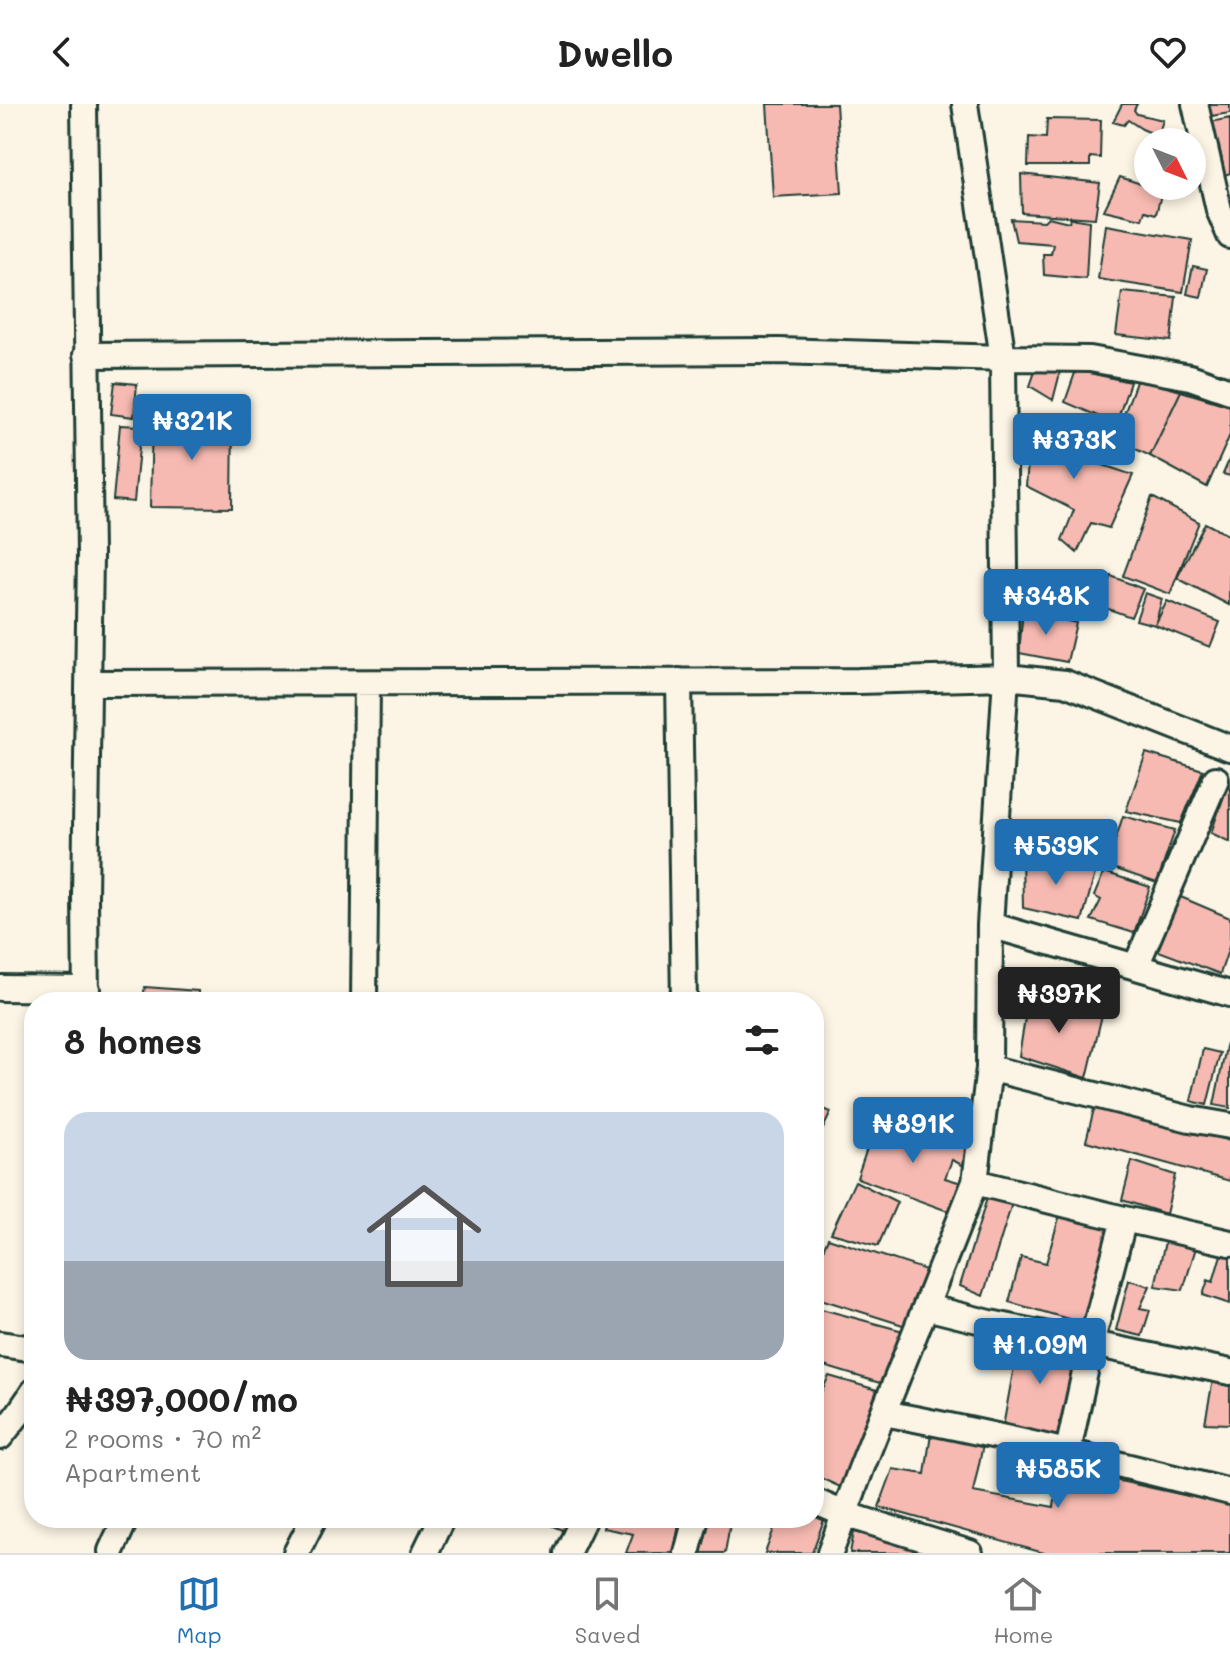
<!DOCTYPE html>
<html lang="en">
<head>
<meta charset="utf-8">
<style>
	body { margin:0; font-family:Mali,sans-serif; background:#f6f6f6; color:#222; height:100vh; display:flex; flex-direction:column; font-size:30px; white-space:nowrap }
	* { box-sizing:border-box; margin:0 }
	p { font-size:26px; color:#767676 }
	.icon { flex:none; width:44px; height:44px; fill:none; stroke:currentColor; stroke-width:2; stroke-linecap:round; stroke-linejoin:round }
	.map { position:relative; flex:1; overflow:hidden }
	.panel { position:absolute; left:24px; top:888px; width:800px; height:536px; display:flex; flex-direction:column; background:#fff; border-radius:32px; box-shadow:0 4px 12px #0003 }
	.panel>* { flex:none }
	.needle { width:52px; rotate:132deg }
	.buttons { position:absolute; left:1134px; top:24px; display:grid; gap:16px }
	.buttons a { display:grid; place-items:center; width:72px; height:72px; border-radius:50%; background:#fff; box-shadow:0 4px 12px #0003; font-size:40px }
	.price { position:absolute; translate:-50% -68px; padding:0 18px; border-radius:8px; background:#1f6fb2; color:#fff; font-size:26px; line-height:52px; filter:drop-shadow(0 2px 4px #0008) }
	.price::after { content:''; position:absolute; left:50%; top:48px; width:24px; height:18px; margin-left:-12px; background:inherit; clip-path:polygon(0 0,100% 0,50% 100%) }
	.price.active { background:#222; color:#fff }
	ul { padding:0; list-style:none }
	li { display:grid; align-content:center; gap:16px; height:424px; padding:0 40px }
	li+li { border-top:2px solid #e0e0e0 }
	li span { display:grid; place-items:center; height:248px; border-radius:24px; color:#555 }
	li>.icon { margin-inline-start:auto }
	span .icon { width:144px; height:144px; fill:#fffc; stroke-width:1 }
	li b { font-size:34px }
	h2 { display:flex; justify-content:space-between; align-items:center; height:96px; padding:0 40px; font-size:34px }
	header { display:flex; justify-content:space-between; align-items:center; height:104px; padding:0 40px; background:#fff; font-size:36px; font-weight:800 }
	.dock { display:flex; justify-content:space-around; align-items:center; height:112px; border-top:2px solid #e0e0e0; background:#fff; font-size:22px; color:#767676 }
	.dock a { display:grid; justify-items:center; gap:4px }
	.dock .active { color:#1f6fb2 }
	.map>svg:first-child { display:block }
	.building { fill:#f6bab2; stroke:#1f3d34; stroke-width:2 }
	.lines { fill:none; stroke-linecap:round; stroke-linejoin:round }
	.street-casing { stroke:#1f3d34; stroke-width:30 }
	.street { stroke:#fcf5e5; stroke-width:24 }
</style>
</head>
<body>
<header><svg class="icon" aria-label="back" viewBox="0 0 24 24"><path d="M15 5l-7 7 7 7"/></svg>Dwello<svg class="icon" aria-label="heart" viewBox="0 0 24 24"><path d="M12 20l-8-8c-3-5 5-10 8-4 3-6 11-1 8 4z"/></svg></header>
<div class="map">
<svg width="1230" height="1449" viewBox="0 0 1230 1449">
	<rect width="100%" height="100%" fill="#fcf5e5"/>
	<filter id="ink" filterUnits="userSpaceOnUse"><feTurbulence type="fractalNoise" baseFrequency=".0125" numOctaves="2"/><feDisplacementMap in="SourceGraphic" scale="16" xChannelSelector="R" yChannelSelector="G"/><feConvolveMatrix kernelMatrix="1 2 1 2 8 2 1 2 1" color-interpolation-filters="sRGB"/></filter>
	<g filter="url(#ink)">
		<!-- building -->
		<path class="building" d="M 767,0 L 836,0 L 842,89 L 773,93 Z
			M 1122,0 L 1137,0 L 1134,6 L 1137,10 L 1163,16 L 1158,32 L 1142,25 L 1128,16 L 1124,21 L 1113,18 Z
			M 1209,0 L 1230,0 L 1230,9 L 1211,12 Z
			M 1230,14 L 1230,69 L 1225,71 L 1219,42 L 1216,42 L 1211,18 Z
			M 1047,15 L 1101,16 L 1100,54 L 1090,53 L 1090,62 L 1028,62 L 1029,33 L 1046,34 Z
			M 1021,70 L 1100,79 L 1095,114 L 1022,109 Z
			M 1120,73 L 1162,87 L 1156,110 L 1145,107 L 1142,115 L 1104,106 Z
			M 1048,113 L 1069,118 L 1070,114 L 1089,117 L 1086,175 L 1044,171 L 1043,150 L 1051,150 L 1053,140 L 1016,137 L 1011,115 L 1044,117 Z
			M 1106,121 L 1192,136 L 1183,188 L 1098,175 Z
			M 1193,162 L 1207,165 L 1201,193 L 1187,190 Z
			M 1122,188 L 1176,193 L 1171,237 L 1116,231 Z
			M 1037,262 L 1061,265 L 1053,296 L 1030,282 Z
			M 1076,266 L 1130,278 L 1116,320 L 1065,298 Z
			M 1137,275 L 1181,287 L 1150,352 L 1115,335 Z
			M 115,278 L 137,280 L 134,313 L 111,310 Z
			M 1181,287 L 1230,302 L 1230,331 L 1207,383 L 1150,352 Z
			M 152,312 L 233,313 L 232,404 L 150,403 Z
			M 1032,313 L 1102,351 L 1100,360 L 1133,371 L 1109,424 L 1091,419 L 1077,449 L 1062,436 L 1074,406 L 1026,382 Z
			M 120,321 L 141,322 L 134,398 L 113,396 Z
			M 1230,354 L 1230,372 L 1223,370 Z
			M 1152,393 L 1199,418 L 1170,490 L 1123,472 Z
			M 1205,419 L 1230,432 L 1229,501 L 1177,474 Z
			M 1111,472 L 1143,485 L 1131,513 L 1097,501 Z
			M 1145,489 L 1162,495 L 1155,521 L 1136,516 Z
			M 1167,497 L 1220,518 L 1210,543 L 1155,521 Z
			M 1023,506 L 1076,519 L 1067,558 L 1019,549 Z
			M 1146,649 L 1203,666 L 1181,719 L 1126,707 Z
			M 1230,675 L 1230,738 L 1211,729 Z
			M 1123,712 L 1175,726 L 1157,779 L 1107,762 Z
			M 1022,750 L 1096,766 L 1082,817 L 1023,804 Z
			M 1104,768 L 1150,783 L 1134,829 L 1091,816 L 1101,796 L 1094,792 Z
			M 1176,791 L 1230,814 L 1230,840 L 1220,870 L 1156,846 Z
			M 145,883 L 198,887 L 199,898 L 142,898 Z
			M 1029,889 L 1102,911 L 1087,974 L 1019,952 Z
			M 1228,933 L 1230,933 L 1230,1004 L 1214,1001 Z
			M 1203,945 L 1220,949 L 1207,1001 L 1191,997 Z
			M 814,1001 L 831,1008 L 820,1031 L 814,1029 Z
			M 1095,1001 L 1230,1037 L 1230,1077 L 1086,1037 Z
			M 877,1015 L 973,1046 L 964,1062 L 952,1056 L 945,1074 L 965,1080 L 953,1109 L 857,1074 Z
			M 1132,1057 L 1175,1071 L 1166,1110 L 1122,1096 Z
			M 855,1077 L 897,1098 L 878,1142 L 831,1129 Z
			M 988,1091 L 1013,1096 L 983,1192 L 960,1182 Z
			M 1061,1107 L 1112,1119 L 1086,1220 L 1009,1198 L 1021,1153 L 1046,1159 Z
			M 1167,1129 L 1198,1137 L 1183,1186 L 1155,1182 Z
			M 828,1134 L 929,1167 L 906,1222 L 814,1193 L 814,1166 Z
			M 1223,1144 L 1230,1145 L 1230,1200 L 1203,1191 L 1208,1176 L 1213,1178 Z
			M 1129,1176 L 1150,1182 L 1140,1204 L 1150,1206 L 1142,1232 L 1116,1226 Z
			M 814,1203 L 903,1227 L 880,1279 L 814,1259 Z
			M 1020,1229 L 1077,1242 L 1059,1335 L 1003,1323 Z
			M 1214,1270 L 1230,1272 L 1230,1320 L 1205,1319 Z
			M 829,1272 L 877,1286 L 840,1383 L 814,1371 L 814,1303 Z
			M 931,1329 L 983,1341 L 973,1388 L 1054,1403 L 1060,1364 L 1230,1401 L 1230,1449 L 1044,1449 L 879,1403 L 893,1365 L 925,1370 Z
			M 814,1407 L 826,1410 L 812,1449 L 765,1449 L 778,1414 L 814,1414 Z
			M 534,1414 L 578,1414 L 571,1430 Z
			M 606,1414 L 680,1414 L 674,1449 L 626,1449 L 633,1430 L 603,1424 Z
			M 706,1414 L 731,1414 L 725,1449 L 701,1449 Z
			M 854,1428 L 945,1449 L 850,1449 Z"/>
		<g class="lines">
			<defs>
				<path id="street" d="M 84,0 L 90,451 L 85,792 L 86,898
					M 1195,0 L 1219,106 L 1230,132
					M 86,251 L 779,247 L 1003,254 L 1090,255 L 1190,273 L 1230,287
					M 679,577 L 684,898
					M 89,579 L 858,577 L 1006,573 L 1065,579 L 1230,644
					M 990,821 L 1230,890
					M 1136,862 L 1216,675
					M 0,884 L 87,885
					M 364,898 L 367,579
					M 989,964 L 1190,1015 L 1230,1022
					M 975,1078 L 1124,1115 L 1230,1139
					M 926,1203 L 990,1219 L 1230,1268
					M 0,1240 L 34,1245
					M 884,1309 C 1001,1331 1115,1359 1230,1388
					M 0,1333 L 19,1309 L 34,1287
					M 1068,1347 L 1091,1240 L 1124,1115
					M 814,1397 L 844,1410 L 970,1449
					M 111,1447 L 126,1414
					M 296,1449 L 314,1414
					M 425,1449 L 442,1414
					M 567,1449 L 584,1414
					M 687,1449 L 696,1414
					M 830,1449 L 861,1365 L 975,1078 L 989,964 L 990,821 L 1006,573 L 1003,254 L 965,0"/>
			</defs>
			<!-- street casing -->
			<use href="#street" class="street-casing"/>
			<!-- street -->
			<use href="#street" class="street"/>
		</g>
	</g>
</svg>
<div class="buttons">
<a><svg class="needle" viewBox="-14 -14 28 28"><path d="M0-13l5 13h-10z" fill="#e53935"/><path d="M0 13l5-13h-10z" fill="#767676"/></svg></a>
</div>
<b class="price" style="left:192px;top:358px">₦321K</b>
<b class="price" style="left:1074px;top:377px">₦373K</b>
<b class="price" style="left:1046px;top:533px">₦348K</b>
<b class="price" style="left:1056px;top:783px">₦539K</b>
<b class="price active" style="left:1059px;top:931px">₦397K</b>
<b class="price" style="left:913px;top:1061px">₦891K</b>
<b class="price" style="left:1040px;top:1282px">₦1.09M</b>
<b class="price" style="left:1058px;top:1406px">₦585K</b>
<section class="panel">
<h2>8 homes<svg class="icon" aria-label="filters" viewBox="0 0 24 24"><path d="M4 7h16M4 17h16"/><circle cx="9" cy="7" r="2"/><circle cx="15" cy="17" r="2"/></svg></h2>
<ul>
<li><span style="background:linear-gradient(#c9d6e8 60%,#9aa5b1 0)"><svg class="icon" aria-label="home" viewBox="0 0 24 24"><path d="M3 11l9-7 9 7M6 9v11h12V9"/></svg></span><div><b>₦397,000/mo</b><p>2 rooms · 70 m²</p><p>Apartment</p></div></li>
</ul>
</section>
</div>
<nav class="dock">
<a class="active"><svg class="icon" aria-label="map" viewBox="0 0 24 24"><path d="M3 6l6-2 6 2 6-2v14l-6 2-6-2-6 2zM9 4v14M15 6v14"/></svg>Map</a>
<a><svg class="icon" aria-label="saved" viewBox="0 0 24 24"><path d="M7 4h10v16l-5-4-5 4z"/></svg>Saved</a>
<a><svg class="icon" aria-label="home" viewBox="0 0 24 24"><path d="M3 11l9-7 9 7M6 9v11h12V9"/></svg>Home</a>
</nav>
</body>
</html>
